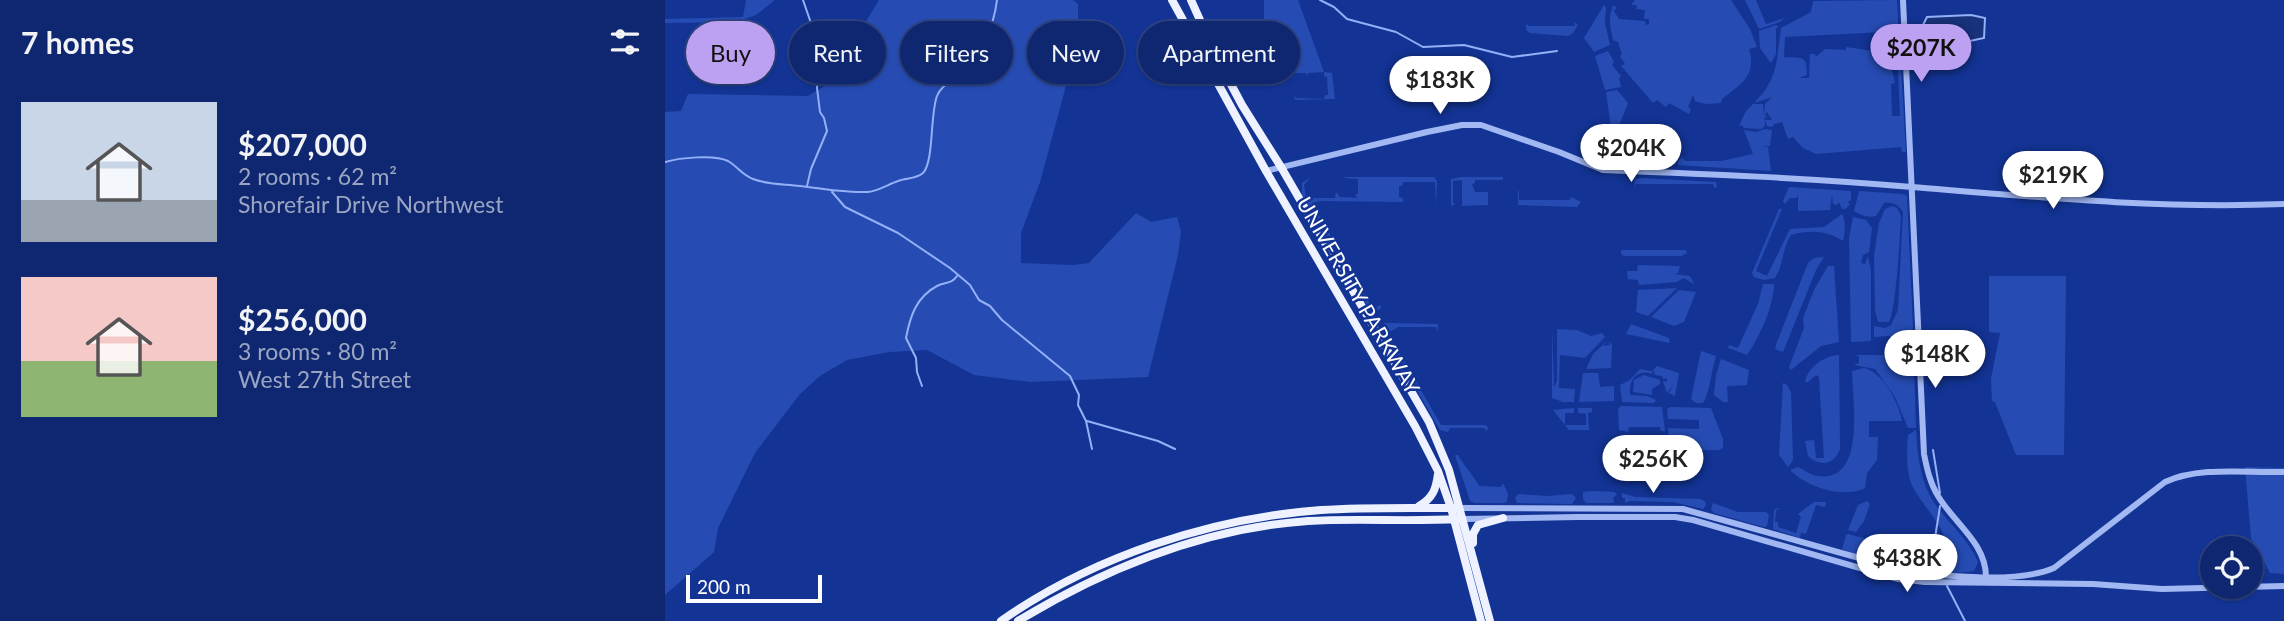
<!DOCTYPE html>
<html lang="en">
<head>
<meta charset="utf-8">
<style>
	body { margin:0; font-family:Lato,sans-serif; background:#172f75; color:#f1f3f6; height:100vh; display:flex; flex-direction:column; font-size:26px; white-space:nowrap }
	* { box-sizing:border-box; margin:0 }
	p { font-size:23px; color:#9ba5c3 }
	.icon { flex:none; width:38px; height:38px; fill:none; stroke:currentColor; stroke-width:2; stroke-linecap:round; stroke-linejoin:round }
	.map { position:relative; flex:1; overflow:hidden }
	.drawer { display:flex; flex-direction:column; background:#0e2770; width:665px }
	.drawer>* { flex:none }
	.top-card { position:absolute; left:21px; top:21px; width:665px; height:63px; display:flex; gap:14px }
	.fabs { position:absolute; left:1535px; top:536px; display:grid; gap:14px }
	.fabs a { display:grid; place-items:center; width:63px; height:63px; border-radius:50%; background:#0e2770; box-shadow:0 2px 5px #0004,0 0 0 2px #2e4483; font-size:35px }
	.scale { position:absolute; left:21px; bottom:18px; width:136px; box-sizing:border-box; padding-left:7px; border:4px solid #fff; border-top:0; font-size:19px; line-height:24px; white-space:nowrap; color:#fff; -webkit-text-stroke:5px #133495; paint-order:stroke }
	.price { position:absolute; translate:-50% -60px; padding:0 16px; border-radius:24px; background:#fff; color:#222; font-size:23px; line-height:46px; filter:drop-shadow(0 2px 4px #0008) }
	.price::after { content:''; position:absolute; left:50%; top:42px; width:21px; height:16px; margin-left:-10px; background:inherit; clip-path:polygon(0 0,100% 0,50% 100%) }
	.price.on { background:#bca0f2; color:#111 }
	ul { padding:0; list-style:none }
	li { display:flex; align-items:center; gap:21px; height:175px; padding:0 21px }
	li span { display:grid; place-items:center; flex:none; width:196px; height:140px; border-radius:0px; color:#555 }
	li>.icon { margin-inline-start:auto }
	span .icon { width:84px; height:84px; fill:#fffc; stroke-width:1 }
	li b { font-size:30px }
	h2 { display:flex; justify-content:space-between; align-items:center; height:84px; padding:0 21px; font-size:30px }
	.tag { padding:0 24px; border-radius:32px; background:#0e2770; box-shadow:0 2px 5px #0004,0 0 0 2px #2e4483; font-size:24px; line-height:63px }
	.tag.on { background:#bca0f2; color:#111 }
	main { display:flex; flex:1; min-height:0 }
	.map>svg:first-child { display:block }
	.green { fill:#264cb4 }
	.water { fill:#18327c; stroke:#94b0f6; stroke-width:2 }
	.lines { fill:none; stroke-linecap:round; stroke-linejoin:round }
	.stream { stroke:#94b0f6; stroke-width:2 }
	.tertiary { stroke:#a2b8f3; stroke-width:6 }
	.primary { stroke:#eef1ff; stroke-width:8 }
	.labels { text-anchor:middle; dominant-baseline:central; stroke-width:5; stroke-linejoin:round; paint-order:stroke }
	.street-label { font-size:21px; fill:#fff; stroke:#133495 }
</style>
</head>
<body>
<main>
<section class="drawer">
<h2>7 homes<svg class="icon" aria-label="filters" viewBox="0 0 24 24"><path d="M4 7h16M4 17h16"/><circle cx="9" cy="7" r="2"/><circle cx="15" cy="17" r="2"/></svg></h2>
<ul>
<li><span style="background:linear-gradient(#c9d6e8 70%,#9aa5b1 0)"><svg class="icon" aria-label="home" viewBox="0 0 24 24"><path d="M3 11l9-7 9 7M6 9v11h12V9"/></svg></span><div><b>$207,000</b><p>2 rooms · 62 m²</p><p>Shorefair Drive Northwest</p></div></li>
<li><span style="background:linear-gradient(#f6c9c9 60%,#8fb573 0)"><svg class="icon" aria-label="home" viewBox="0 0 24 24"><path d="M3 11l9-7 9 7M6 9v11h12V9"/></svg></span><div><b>$256,000</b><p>3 rooms · 80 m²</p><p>West 27th Street</p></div></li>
</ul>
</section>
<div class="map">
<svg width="1619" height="621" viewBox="0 0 1619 621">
	<rect width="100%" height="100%" fill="#133495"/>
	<!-- green -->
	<path class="green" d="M 81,0 L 110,0 L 91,15 L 71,22 L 0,23 L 0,19 L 78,17 Z
		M 214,0 L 408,0 L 413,4 L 413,31 L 408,60 L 375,182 L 356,233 L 356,263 L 408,265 L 424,263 L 471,213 L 486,222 L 512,217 L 516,232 L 513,255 L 483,377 L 366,382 L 309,375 L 262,350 L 224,352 L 182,360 L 155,376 L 135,394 L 90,453 L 53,528 L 49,552 L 0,595 L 0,112 L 16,111 L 23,94 L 143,96 L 163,84 Z
		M 599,0 L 633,0 L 659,72 L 667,73 L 670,99 L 630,100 L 629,95 L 631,98 L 659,99 L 660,95 L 663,95 L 662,77 L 659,76 L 659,72 L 643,73 L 642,77 L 641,73 L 596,73 L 596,35 L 570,35 L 570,48 L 583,48 L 583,65 L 578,65 L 562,32 L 551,36 L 546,34 L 543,27 L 546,32 L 599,24 Z
		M 970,0 L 1066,0 L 1085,29 L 1092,47 L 1084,49 C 1092,77 1075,84 1057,99 L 1056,103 L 1040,104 L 1030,101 L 1028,95 L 1023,107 L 1026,109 L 1024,114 L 1004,103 L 1001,107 L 992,100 L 988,103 L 956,66 L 960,64 L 955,56 L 957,54 L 953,42 L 948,40 C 945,27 943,18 948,6 L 952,7 L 949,11 L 954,19 L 980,21 L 981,25 L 984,24 L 984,19 L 979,19 L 980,10 L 971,9 L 972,5 L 966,5 Z
		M 1080,0 L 1091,0 L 1101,24 L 1120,18 L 1115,22 L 1094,29 Z
		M 1232,0 L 1234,39 L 1225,39 L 1219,32 L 1120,37 L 1119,57 L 1136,58 L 1141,62 L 1142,75 L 1134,78 L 1144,78 L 1145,54 L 1150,54 L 1151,57 L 1160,49 L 1181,50 L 1181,47 C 1211,52 1224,49 1230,83 L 1226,84 L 1227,116 L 1235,116 L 1232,47 L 1235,47 L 1241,152 L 1237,152 L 1236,147 L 1151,154 L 1138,148 L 1128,137 L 1123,139 L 1117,122 L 1109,124 L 1107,127 L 1102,126 L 1100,120 L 1107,120 L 1102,112 L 1100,115 L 1103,118 L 1099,117 L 1100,104 L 1107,97 L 1089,103 C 1115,77 1111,60 1116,28 L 1146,12 L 1148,1 Z
		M 939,5 L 941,8 L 940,23 L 945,45 L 929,52 L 919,38 Z
		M 909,22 L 913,25 L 908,33 L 903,36 L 865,33 L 861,30 L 861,24 L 864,26 L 910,26 Z
		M 1111,25 L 1114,27 L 1111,28 L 1111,54 L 1106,63 L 1095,48 L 1094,31 Z
		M 943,51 L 949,62 L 947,65 L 956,76 L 954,78 L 956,87 L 940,90 L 930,56 Z
		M 952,90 L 963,103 L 948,141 L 941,92 Z
		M 1088,104 L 1098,104 L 1100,126 L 1096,129 L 1079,128 L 1077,125 L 1074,126 L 1081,111 Z
		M 1100,129 L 1107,130 L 1105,146 L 1095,147 L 1103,147 L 1106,171 L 1013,165 L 1013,161 L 1017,157 L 1020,161 L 1056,161 L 1088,154 L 1079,130 L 1091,132 Z
		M 954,133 L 962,136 L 966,145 L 1002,158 L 1004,154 L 1007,159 L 1006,165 L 952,163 Z
		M 646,177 L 639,185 L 641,198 L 670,198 L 671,192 L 675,197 L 693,198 L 690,195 L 693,193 L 693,179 L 680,178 L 679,181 L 680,177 L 769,177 L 772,181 L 771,206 L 770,182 L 738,182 L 737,186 L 734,186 L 734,197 L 738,198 L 738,202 L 655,201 L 647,203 L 708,309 L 716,305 L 716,308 L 711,312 L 705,310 L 637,194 L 637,183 Z
		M 796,177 L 838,177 L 838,180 L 810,180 L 810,183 L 807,184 L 810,192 L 823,192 L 823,205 L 797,206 L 797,180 L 788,181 L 788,203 L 791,204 L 786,206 L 786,179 Z
		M 975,178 L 1051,182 L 1052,187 L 1049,188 L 1048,184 L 971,184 L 969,188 L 970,179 Z
		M 1124,187 L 1186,191 L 1186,200 L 1183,202 L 1185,205 L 1180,209 L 1177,209 L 1174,202 L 1172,205 L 1168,204 L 1167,194 L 1165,210 L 1133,211 L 1133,192 L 1132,198 L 1125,198 L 1120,204 L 1118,201 Z
		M 853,191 L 854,191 L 854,200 L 905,200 L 906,197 L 916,202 L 912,207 L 853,205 Z
		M 1194,191 L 1238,194 L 1242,196 L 1248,328 L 1245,340 L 1228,340 L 1225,336 L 1209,337 L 1209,326 L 1220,328 L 1226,325 L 1233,310 L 1238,212 C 1232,204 1229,202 1219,203 L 1211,216 C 1202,218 1197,215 1189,211 Z
		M 1227,206 L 1232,208 L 1236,216 C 1235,235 1231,310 1224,322 L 1213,322 L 1210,310 L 1209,255 L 1214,223 L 1220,209 Z
		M 1114,209 L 1117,209 L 1091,271 L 1102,276 L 1125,229 L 1159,227 L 1177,214 C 1181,222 1180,232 1178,241 C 1162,230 1144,230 1126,235 C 1117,248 1119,264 1110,278 L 1099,280 L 1089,277 L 1087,273 Z
		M 1188,217 L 1201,220 L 1207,228 L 1204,252 L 1198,255 L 1196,263 L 1200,264 L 1203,256 L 1206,271 L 1206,341 L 1186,342 L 1184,238 Z
		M 956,250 L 1021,250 L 1022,253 L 1016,256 L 959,256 L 956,254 Z
		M 1159,257 L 1151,270 L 1118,352 L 1110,349 L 1112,342 L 1143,263 L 1149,258 Z
		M 973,265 L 1015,266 L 1013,273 L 1009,274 L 1025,276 L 1029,284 L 1019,278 L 1011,282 L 974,285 L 973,280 L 963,279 L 962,271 L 972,271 Z
		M 1163,266 L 1169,266 L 1174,342 L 1156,346 L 1126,370 L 1124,367 L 1139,328 L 1138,318 L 1149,290 Z
		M 1324,276 L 1401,276 L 1399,455 L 1351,455 L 1330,402 L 1327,401 L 1326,379 L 1335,333 L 1324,332 Z
		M 1098,284 L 1109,284 C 1108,308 1095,336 1082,355 L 1063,348 L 1064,345 L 1073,348 L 1093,304 Z
		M 1012,288 L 983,316 L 971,312 L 973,290 Z
		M 1014,290 L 1031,292 L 1019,322 L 1009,326 L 986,317 Z
		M 719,323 L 773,324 L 773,331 L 771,327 L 733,327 L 723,333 L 776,425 L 820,425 L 823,427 L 822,431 L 819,428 L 785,428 L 783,432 L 775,430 L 717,330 Z
		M 966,324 L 1004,338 L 1005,343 L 961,334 Z
		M 887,326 L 889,388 L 892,380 L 892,329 L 912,330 L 926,336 L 937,333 L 940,337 L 920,358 L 895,355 L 894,388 L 910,389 L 909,402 L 898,402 L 887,398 Z
		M 943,340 L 938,346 L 945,345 L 944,341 L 947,345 L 946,368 L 921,369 L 928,354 Z
		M 1036,351 L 1051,356 C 1047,368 1044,396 1038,403 L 1031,403 L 1026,399 Z
		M 1174,355 L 1175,449 C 1169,465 1155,467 1143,456 L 1140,441 L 1149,440 L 1151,458 L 1159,458 L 1154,377 L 1151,375 L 1143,382 L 1140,382 C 1143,367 1159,356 1174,355 Z
		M 1191,355 L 1246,355 L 1249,369 L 1251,428 L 1243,428 L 1230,397 L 1210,369 L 1189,365 L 1194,363 L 1194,357 Z
		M 1056,359 L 1084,370 L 1082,385 L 1062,386 L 1063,402 L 1058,402 L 1049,395 L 1051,375 Z
		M 992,366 L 1014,373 L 1010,396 L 1004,393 L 1009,384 L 1002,393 L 998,381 L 1002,382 L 1002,378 L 998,379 L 997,376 L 990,375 L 988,370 Z
		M 1199,368 C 1218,372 1234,403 1237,421 L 1204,421 L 1204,437 L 1213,437 L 1212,460 L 1202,473 L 1200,488 C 1177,499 1142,487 1125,470 L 1133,467 C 1140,470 1145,475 1153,476 C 1202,483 1187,399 1187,371 Z
		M 975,369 L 987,371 L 988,374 C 971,369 964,379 965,395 L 982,396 L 991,400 L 989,403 L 957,402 L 955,385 L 965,380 Z
		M 918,373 L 933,373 L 935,387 L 949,386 L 949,401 L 914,402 Z
		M 979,375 L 995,380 L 995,384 L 987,389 L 987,395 L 968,392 L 969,380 Z
		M 1118,383 L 1122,385 L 1126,393 L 1128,460 L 1123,467 L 1114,455 Z
		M 956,406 L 997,407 L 1000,431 L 996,431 L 995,427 L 964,427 L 963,432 L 954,430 L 953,409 Z
		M 1005,407 L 1046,408 L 1058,439 L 1058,448 L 1054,450 L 1006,451 L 1004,443 L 1008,443 L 1008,447 L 1020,446 L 1021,438 L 1008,437 L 1008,441 L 1004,441 L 1003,428 L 1034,429 L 1034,420 L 1003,419 L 1002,409 Z
		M 909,408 L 909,413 L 900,413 L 900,425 L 921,425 L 921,414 L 913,413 L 913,408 L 927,408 L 927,412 L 923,413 L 924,430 L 904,430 L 888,410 Z
		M 1251,430 C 1253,461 1256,489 1277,513 C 1290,529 1305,543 1313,562 L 1309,571 C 1273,577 1209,565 1177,549 L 1181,535 L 1183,534 L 1266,556 L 1282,554 C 1285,527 1252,503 1245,480 C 1241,467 1242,447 1243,435 Z
		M 790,455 L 793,455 C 798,464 812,480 814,486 L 836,487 L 838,483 L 843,494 L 842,501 L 839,503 L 810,503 L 805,501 Z
		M 1580,467 L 1619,468 L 1619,574 L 1605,573 L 1586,538 Z
		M 928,491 L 949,492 L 952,494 L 948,498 L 949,503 L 921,503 L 918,499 L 918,492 Z
		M 957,493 L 970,497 L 1035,499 L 1040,501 L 1041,505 L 1038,509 L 1008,502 L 965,501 L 960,503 L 960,498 L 957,498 Z
		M 853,494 L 882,496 L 907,494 L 911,498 L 907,504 L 852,503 L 850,498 Z
		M 1202,501 L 1205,504 L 1199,521 L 1191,532 L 1183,530 L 1193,505 Z
		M 1149,502 L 1161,502 L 1160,507 L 1151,505 L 1141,534 L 1136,533 L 1135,538 L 1108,529 L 1109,510 L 1113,508 L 1115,509 L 1111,510 L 1110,522 L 1113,522 L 1113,527 L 1131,533 L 1136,517 L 1133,514 Z
		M 1048,503 L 1073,512 L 1101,512 L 1104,515 L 1102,526 L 1099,527 L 1049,513 L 1046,509 Z"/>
	<!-- water -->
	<path class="water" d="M 1306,15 L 1320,18 L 1319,38 L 1286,45 L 1280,48 L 1278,45 L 1260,44 L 1257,27 L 1262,17 Z"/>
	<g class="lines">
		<!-- stream -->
		<path class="stream" d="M 138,0 L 147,26 L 148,45 L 154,68 L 152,88 L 155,112 L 159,118 L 162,131 L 146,169 L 142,186
			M 655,0 L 669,7 L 682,19 L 731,32 L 758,47 L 799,45 L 847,57 L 892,51
			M 0,162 C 14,158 49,154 63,161 C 72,166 77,175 88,179 C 104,185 118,184 135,186 C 157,189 180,193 203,192 C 213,191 224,184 233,181 C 240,178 252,179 258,173 C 269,162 265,114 272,96 C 276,85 287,82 295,74 C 315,56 329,27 332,0
			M 167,192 L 180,207 L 233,233 L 285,268 L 305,285 L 314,300 L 325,306 L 337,320 L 405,376 L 414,395 L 413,405 L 421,421 L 427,449
			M 257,386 L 252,372 L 251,358 L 241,338 C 245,317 251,297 272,286 C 280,282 287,284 292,276
			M 422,421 L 493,441 L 510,449
			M 1268,450 L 1275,493
			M 1275,506 C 1271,537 1266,539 1276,571
			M 1282,586 L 1300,621"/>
		<!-- tertiary -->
		<path class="tertiary" d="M 1238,0 L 1259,454 C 1262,469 1265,483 1273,496 C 1289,523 1321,543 1321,577
			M 601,171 L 762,132 L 797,125 L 816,125 L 894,152 L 938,170 C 1041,174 1144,178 1247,187 C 1370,197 1495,209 1619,204
			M 796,508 L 1018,509 L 1241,571 C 1282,576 1352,584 1389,568 L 1500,482 C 1535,466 1581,473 1619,472
			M 799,519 L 913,517 L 1010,517 L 1028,520 L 1233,579 L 1260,582 L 1428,584 L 1497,589 L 1619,586"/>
		<!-- primary -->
		<path class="primary" d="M 507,0 L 601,171 L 750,426 L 773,471 L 786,508 L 816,621
			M 526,0 L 552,58 L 577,105 L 616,167 L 764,422 L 784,470 L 825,621
			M 754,506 C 768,498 771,489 773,474
			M 808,543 L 808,534 L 813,525 L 838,518
			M 336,621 C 427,557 545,518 656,510 C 700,507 745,508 790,508
			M 353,621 C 441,568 540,528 643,521 C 693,518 743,522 793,519"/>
	</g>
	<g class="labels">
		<!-- street labels -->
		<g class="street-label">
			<text transform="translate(694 295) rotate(60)">UNIVERSITY PARKWAY</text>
		</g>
	</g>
</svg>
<div class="fabs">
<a><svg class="icon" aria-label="locate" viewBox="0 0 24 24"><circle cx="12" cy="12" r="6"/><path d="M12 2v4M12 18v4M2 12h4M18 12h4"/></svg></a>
</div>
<div class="scale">200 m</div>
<b class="price on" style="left:1256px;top:84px">$207K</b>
<b class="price" style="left:775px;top:116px">$183K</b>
<b class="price" style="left:966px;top:184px">$204K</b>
<b class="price" style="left:1388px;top:211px">$219K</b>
<b class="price" style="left:1270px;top:390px">$148K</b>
<b class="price" style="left:988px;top:495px">$256K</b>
<b class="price" style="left:1242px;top:594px">$438K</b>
<div class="top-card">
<a class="tag on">Buy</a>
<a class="tag">Rent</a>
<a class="tag">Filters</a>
<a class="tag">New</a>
<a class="tag">Apartment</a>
</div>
</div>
</main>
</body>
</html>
